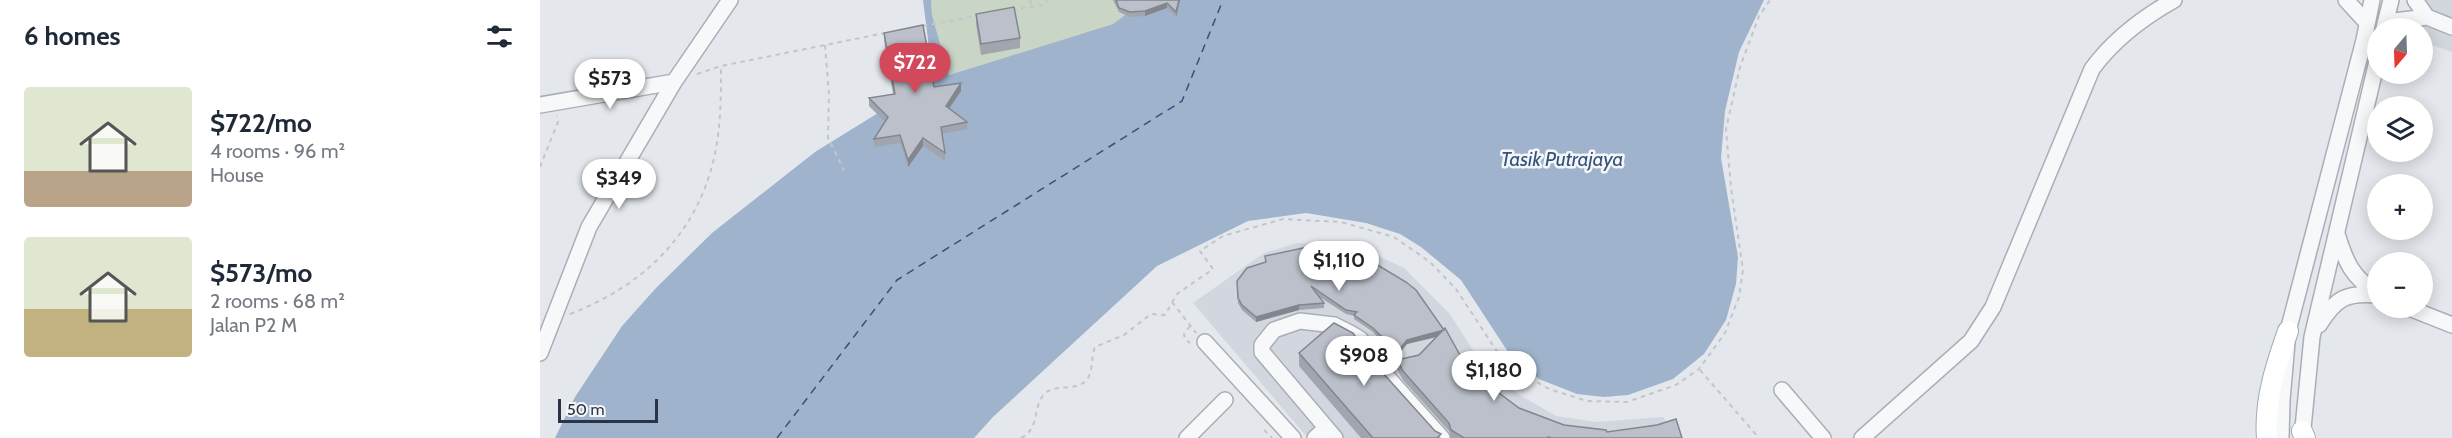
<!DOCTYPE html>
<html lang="en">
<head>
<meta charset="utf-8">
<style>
	body { margin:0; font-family:Cabin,sans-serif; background:#f2f2f3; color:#1f2937; height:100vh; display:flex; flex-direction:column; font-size:22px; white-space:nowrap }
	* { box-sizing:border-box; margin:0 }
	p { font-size:20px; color:#747a83 }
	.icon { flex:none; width:33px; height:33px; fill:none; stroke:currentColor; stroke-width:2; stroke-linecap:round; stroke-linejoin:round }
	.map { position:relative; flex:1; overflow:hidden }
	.drawer { display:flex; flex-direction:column; background:#fff; width:540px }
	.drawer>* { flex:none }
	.needle { width:39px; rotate:199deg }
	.fabs { position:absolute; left:1827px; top:18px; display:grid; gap:12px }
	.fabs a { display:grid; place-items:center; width:66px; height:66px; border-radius:50%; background:#fff; box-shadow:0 3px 15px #0003; font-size:30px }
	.scale { position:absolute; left:18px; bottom:15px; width:100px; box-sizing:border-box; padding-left:6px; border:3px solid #2b3445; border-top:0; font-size:16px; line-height:21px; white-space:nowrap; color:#2b3445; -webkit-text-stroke:4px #f4f6f9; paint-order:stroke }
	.price { position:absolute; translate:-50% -51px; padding:0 14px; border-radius:21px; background:#fff; color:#222; font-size:20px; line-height:39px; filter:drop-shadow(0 2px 3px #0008) }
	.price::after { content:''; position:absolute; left:50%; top:36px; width:18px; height:14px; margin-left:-9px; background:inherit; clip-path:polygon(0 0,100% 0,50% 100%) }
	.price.selected { background:#d1495b; color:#fff }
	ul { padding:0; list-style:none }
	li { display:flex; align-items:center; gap:18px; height:150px; padding:0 24px }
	li span { display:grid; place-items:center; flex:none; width:168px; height:120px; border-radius:6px; color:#555 }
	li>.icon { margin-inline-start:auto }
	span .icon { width:72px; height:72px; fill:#fffc; stroke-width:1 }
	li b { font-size:26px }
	h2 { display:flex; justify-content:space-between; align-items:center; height:72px; padding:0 24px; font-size:26px }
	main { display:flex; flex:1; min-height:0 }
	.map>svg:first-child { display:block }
	.built { fill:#d2d6de }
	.green { fill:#c9d6c5 }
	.water { fill:#9fb4cc }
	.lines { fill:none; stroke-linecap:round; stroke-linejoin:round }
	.ferry { stroke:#34527a; stroke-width:1.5; stroke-dasharray:8 6; stroke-linecap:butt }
	.minor-casing { stroke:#a9aeb7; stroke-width:18 }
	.major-casing { stroke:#a3abb8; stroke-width:22 }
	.path { stroke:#c2c5cb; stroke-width:2; stroke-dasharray:4.5 4.5; stroke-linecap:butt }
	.minor { stroke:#f7f8fa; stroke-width:15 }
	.major { stroke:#fff; stroke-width:20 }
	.wall { fill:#a1a5ae }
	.shaded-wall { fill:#83868d }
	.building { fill:#bbc0ca; stroke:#83868d; stroke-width:1.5 }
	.labels { text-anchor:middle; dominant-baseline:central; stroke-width:5; stroke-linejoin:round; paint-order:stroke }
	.water-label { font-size:20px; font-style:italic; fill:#34527a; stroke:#f4f6f9 }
</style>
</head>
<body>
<main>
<section class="drawer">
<h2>6 homes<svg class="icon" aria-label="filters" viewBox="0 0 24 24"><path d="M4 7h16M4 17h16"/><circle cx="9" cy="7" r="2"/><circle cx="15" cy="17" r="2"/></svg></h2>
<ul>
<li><span style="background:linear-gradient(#dfe7d0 70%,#b9a48a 0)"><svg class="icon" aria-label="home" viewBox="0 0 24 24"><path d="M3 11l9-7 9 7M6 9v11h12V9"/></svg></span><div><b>$722/mo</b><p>4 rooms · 96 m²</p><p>House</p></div></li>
<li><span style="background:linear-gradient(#dfe7d0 60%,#c2b280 0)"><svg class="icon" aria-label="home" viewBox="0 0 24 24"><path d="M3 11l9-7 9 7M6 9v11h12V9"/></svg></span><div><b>$573/mo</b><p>2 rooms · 68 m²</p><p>Jalan P2 M</p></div></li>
</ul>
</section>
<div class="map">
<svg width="1912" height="438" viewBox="0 0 1912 438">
	<rect width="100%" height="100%" fill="#e4e7ec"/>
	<!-- built -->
	<path class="built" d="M 1875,0 L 1912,0 L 1912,52 L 1883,42 L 1882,28 L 1867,28 Z
		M 757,243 L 817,246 L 864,268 L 909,313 L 938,358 L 976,393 L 1016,416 L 1057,422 L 1123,417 L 1137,438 L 768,438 L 653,303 L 724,253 Z"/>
	<!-- green -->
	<path class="green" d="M 391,0 L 591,0 L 585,15 L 573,24 L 409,75 L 392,15 Z"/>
	<!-- water -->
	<path class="water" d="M 383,0 L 391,0 L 392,15 L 409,75 L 573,24 L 585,15 L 591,0 L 1224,0 L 1199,52 L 1185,111 L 1181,158 L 1198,257 L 1196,284 L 1186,320 L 1164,354 L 1133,379 L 1088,395 L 1064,397 L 1037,394 L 999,379 L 970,355 L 921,280 L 881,247 L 860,234 L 826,223 L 766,213 L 708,221 L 617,266 L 453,417 L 434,438 L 15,438 L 35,397 L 82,326 L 116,288 L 172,233 L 275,152 L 393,79 Z"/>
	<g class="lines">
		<!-- ferry -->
		<path class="ferry" d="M 237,438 L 357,280 L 642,101 L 683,0"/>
		<defs>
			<path id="minor" d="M 1806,0 L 1827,23
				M 1875,0 L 1887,17 L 1912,27
				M 1846,22 L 1887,17
				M 1844,28 L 1851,0
				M 0,105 L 134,82
				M 1797,234 C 1806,263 1812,277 1838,294
				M 1869,308 L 1912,325
				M 1779,325 C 1796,298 1806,292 1838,295
				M 665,342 L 753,438
				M 0,353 L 49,227 L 134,82 L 190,0
				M 1242,390 L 1283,438
				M 647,438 L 685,400
				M 775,438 L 786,428
				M 795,438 L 722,352 L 722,345 L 734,330 L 760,321 L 794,325 L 810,333 L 820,339 L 840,369 L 902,438
				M 1322,438 L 1431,341 L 1453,307 L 1552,69 C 1574,39 1602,18 1634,0
				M 1741,438 L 1742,400 L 1748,331 L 1824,40 L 1832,0
				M 1762,438 L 1772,337 L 1838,57"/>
			<path id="major" d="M 1762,431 L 1765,438
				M 1727,438 C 1724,401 1736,365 1748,331"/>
		</defs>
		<!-- minor casing -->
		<use href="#minor" class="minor-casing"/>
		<!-- major casing -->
		<use href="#major" class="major-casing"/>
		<!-- path -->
		<path class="path" d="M 490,0 L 491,6
			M 472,10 L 504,5 L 507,0
			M 383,26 L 436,16
			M 285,45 L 289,94 L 288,138 L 304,170
			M 157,74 L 181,66 L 345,33
			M 0,167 L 18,122 L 17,116
			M 632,302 L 656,333
			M 30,314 C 108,284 163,228 177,143 C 181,117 181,91 181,66
			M 650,326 L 644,334 L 645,339 L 650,343
			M 1160,370 L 1219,438
			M 724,430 L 732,438
			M 481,438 C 499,429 493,411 502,397 C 512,381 537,394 548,378 C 553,370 551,357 555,347 L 584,335 L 611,314 L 625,315 L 637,294 L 673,269 L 660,251 L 683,236 L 743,219 L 801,222 L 854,237 L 890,262 L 916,289 L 956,350 L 981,373 L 1009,389 L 1047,401 L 1087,402 L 1136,385 L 1159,369 L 1185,333 L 1199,297 L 1203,270 L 1191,188 L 1186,129 L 1200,67 L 1219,16 L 1230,0"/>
		<!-- minor -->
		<use href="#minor" class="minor"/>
		<!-- major -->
		<use href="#major" class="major"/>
	</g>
	<!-- wall -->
	<path class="wall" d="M 573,0 L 640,0 L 636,17 L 627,8 L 605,16 L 590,17 L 579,12 Z
		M 436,14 L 480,38 L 480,48 L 441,55 L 436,24 Z
		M 344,33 L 394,87 L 421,91 L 409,108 L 427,122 L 427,129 L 402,134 L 405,153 L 405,161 L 383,146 L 368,167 L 360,143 L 334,147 L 334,139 L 345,122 L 329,106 L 329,98 L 353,94 L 344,40 Z
		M 808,253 L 920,355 L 947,384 L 979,408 L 1024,425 L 1067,432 L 1142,438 L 911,438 L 909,431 L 863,380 L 857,369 L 857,360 L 879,355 L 897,337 L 867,344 L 853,361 L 843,343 L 833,332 L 814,319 L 814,316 L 806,314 L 778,296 L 784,303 L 784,308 L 759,310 L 716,322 L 702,310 L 698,303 L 697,281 L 725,262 L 725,256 Z
		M 759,353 L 833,362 L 901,438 L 821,438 L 759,366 Z"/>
	<!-- shaded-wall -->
	<path class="shaded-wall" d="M 639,0 L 640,0 L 636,17 L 636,12 Z
		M 627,3 L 627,8 L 605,16 L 605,11 Z
		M 421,83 L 421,91 L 406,113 L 406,106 Z
		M 383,138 L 383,146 L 368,167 L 368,160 Z
		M 759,305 L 759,310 L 716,322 L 716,317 Z
		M 904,330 L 904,335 L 867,344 L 853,361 L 853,357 L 867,340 Z"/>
	<!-- building -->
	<path class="building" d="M 576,0 L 639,0 L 636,12 L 627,3 L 605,11 L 590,12 L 579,8 Z
		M 474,7 L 480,38 L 441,44 L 436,14 Z
		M 383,25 L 394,87 L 421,83 L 406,106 L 427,122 L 401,127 L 405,153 L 383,138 L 368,160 L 360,135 L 334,139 L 348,117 L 329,98 L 355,94 L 344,33 Z
		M 763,248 L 808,253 L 826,258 L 866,282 L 876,290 L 904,330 L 867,340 L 853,357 L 843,338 L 833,328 L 814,315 L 817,312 L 806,310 L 771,286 L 784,303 L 759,305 L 716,317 L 702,305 L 698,298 L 697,281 L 707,268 L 726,262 L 725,256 Z
		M 794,323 L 813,333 L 833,362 L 895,431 L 901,434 L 897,438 L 833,438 L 759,353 Z
		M 905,328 L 920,355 L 947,384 L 979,408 L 1024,425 L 1066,430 L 1067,432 L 1117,425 L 1136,419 L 1142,438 L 1012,438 L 1008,437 L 1008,438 L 924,438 L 911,430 L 909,423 L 863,371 L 857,360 L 879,355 Z"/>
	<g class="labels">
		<!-- water labels -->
		<g class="water-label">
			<text x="1022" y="159">Tasik Putrajaya</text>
		</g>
	</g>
</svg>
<div class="fabs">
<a><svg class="needle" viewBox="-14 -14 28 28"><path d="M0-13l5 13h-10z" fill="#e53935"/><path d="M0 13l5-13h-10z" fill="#747a83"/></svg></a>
<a><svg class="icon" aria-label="layers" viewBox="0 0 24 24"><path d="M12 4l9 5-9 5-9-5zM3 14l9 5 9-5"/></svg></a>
<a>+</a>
<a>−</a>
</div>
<div class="scale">50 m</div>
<b class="price selected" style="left:375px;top:94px">$722</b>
<b class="price" style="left:70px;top:110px">$573</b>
<b class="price" style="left:79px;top:210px">$349</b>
<b class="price" style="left:799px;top:292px">$1,110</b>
<b class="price" style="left:824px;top:387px">$908</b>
<b class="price" style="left:954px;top:402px">$1,180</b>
</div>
</main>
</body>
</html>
